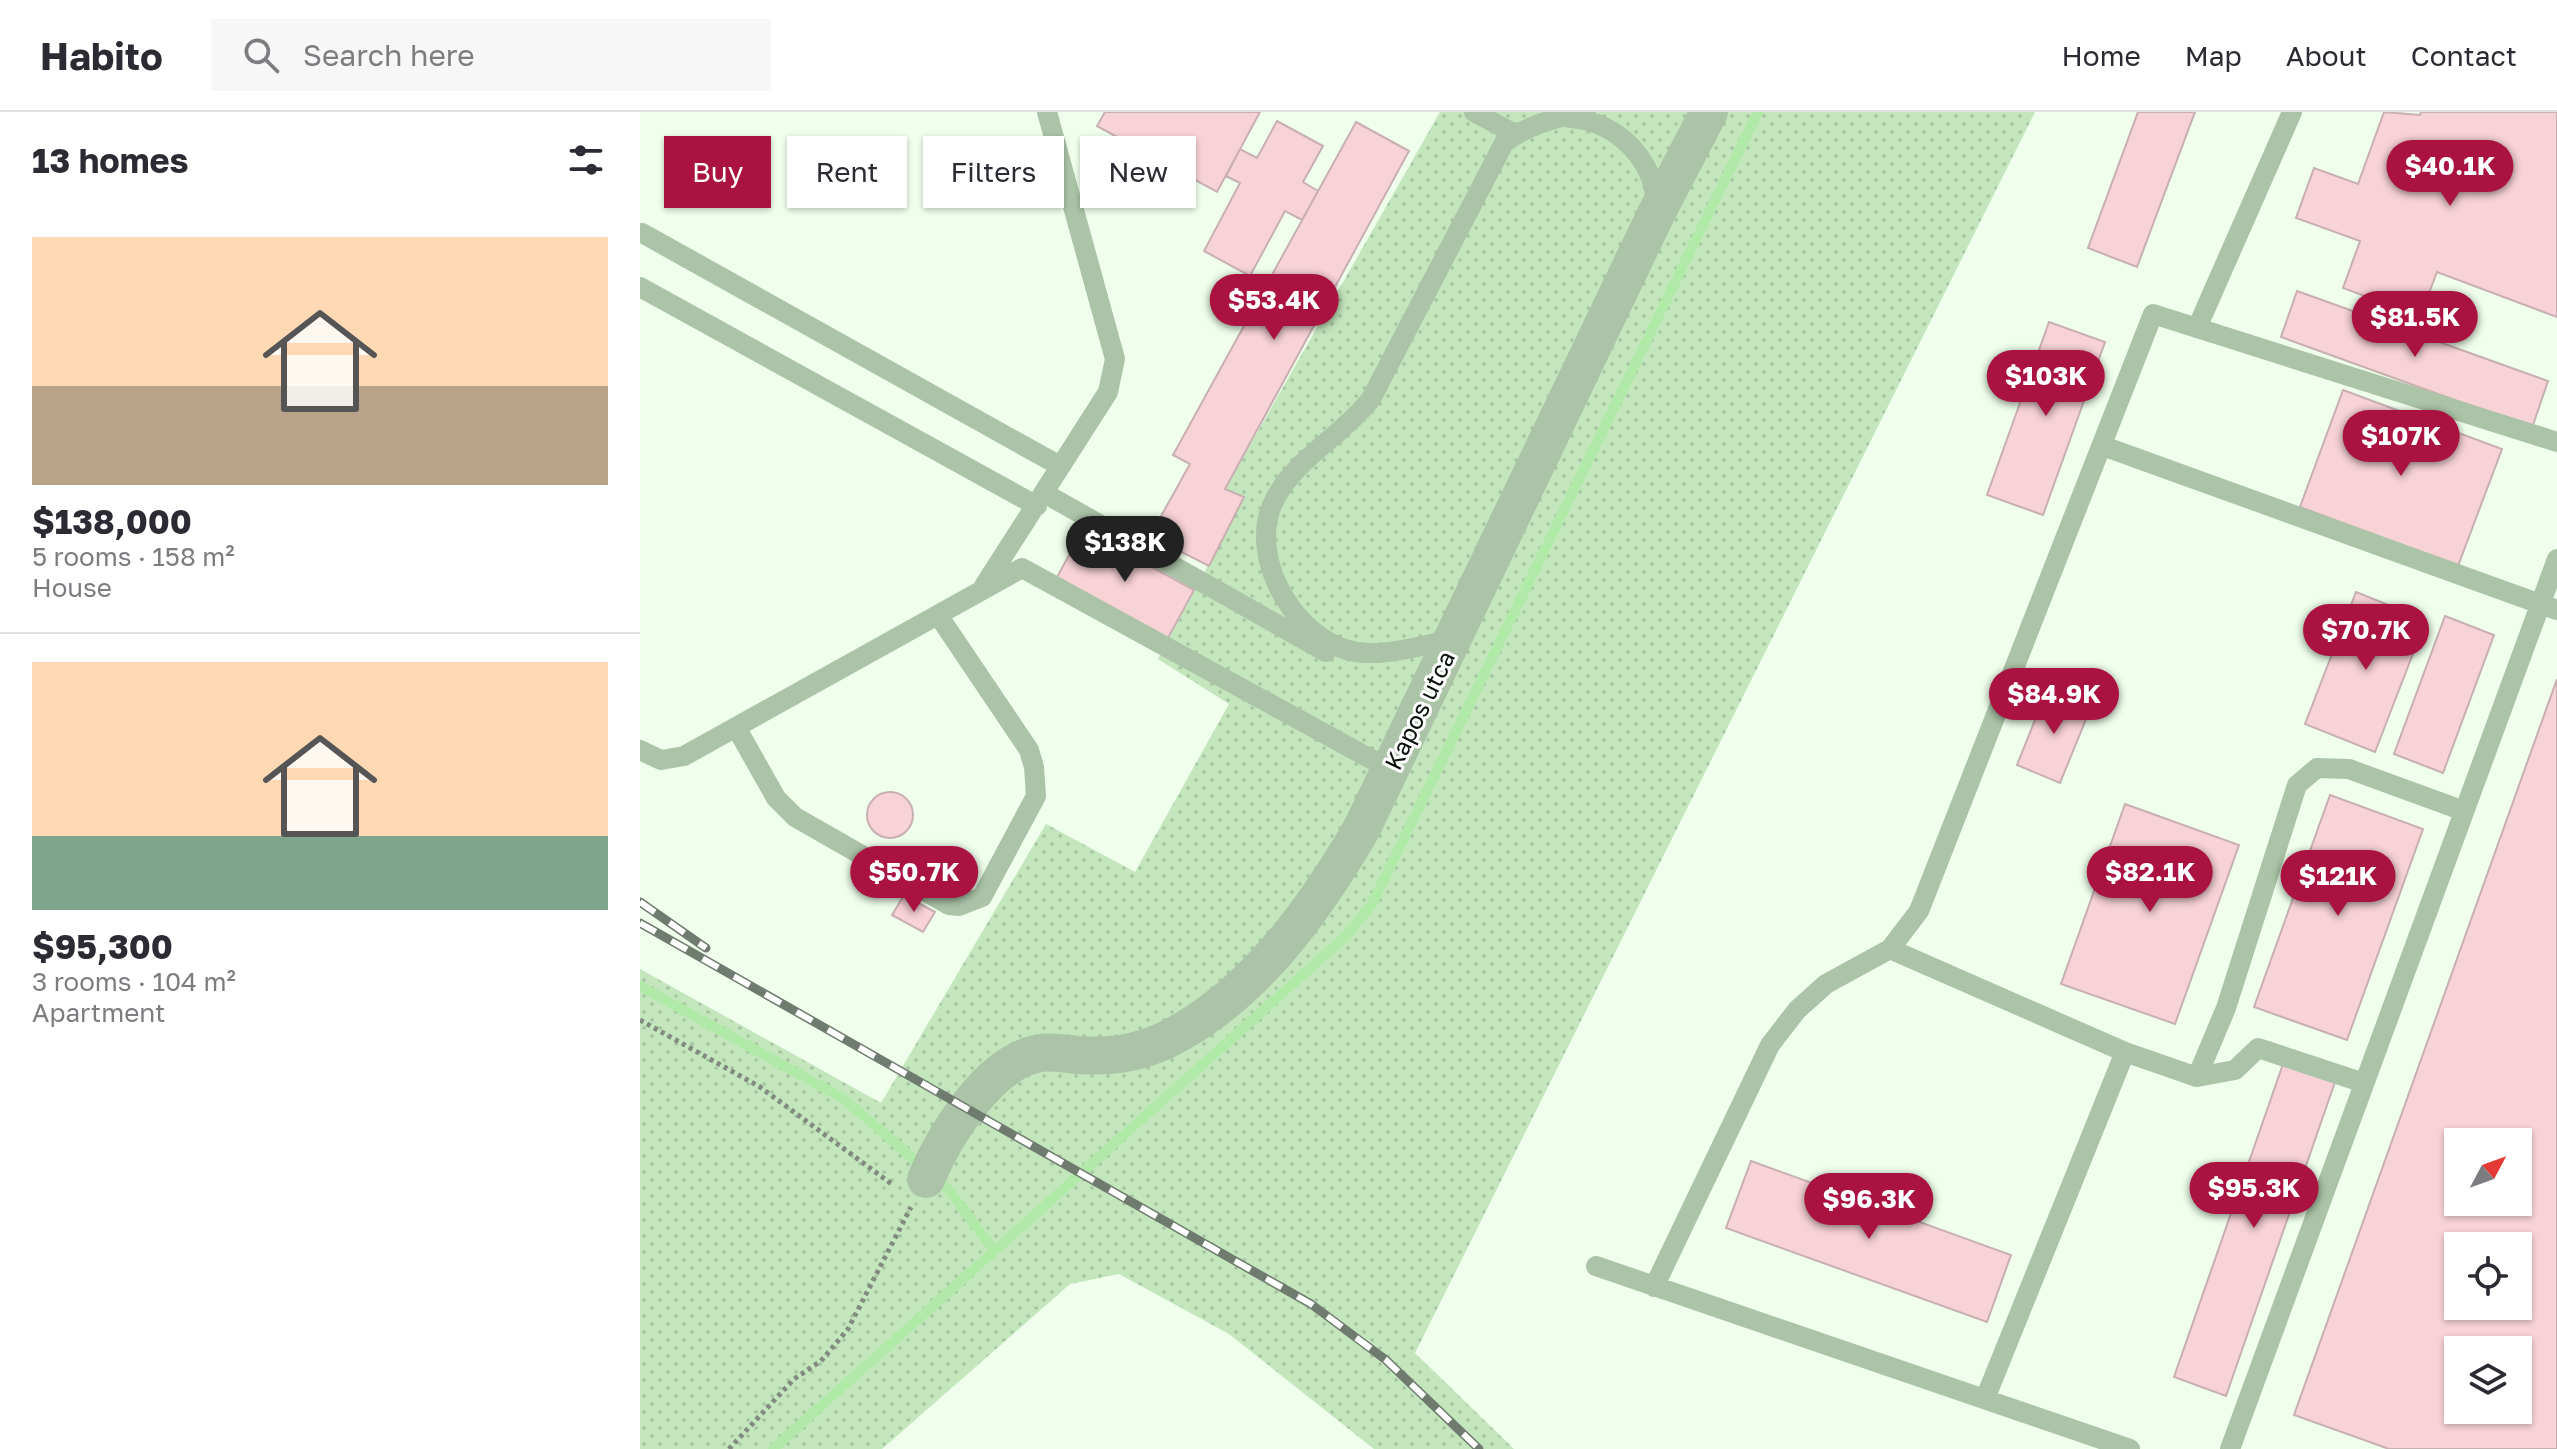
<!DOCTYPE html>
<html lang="en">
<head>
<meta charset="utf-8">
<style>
	body { margin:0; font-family:"Golos Text",sans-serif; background:#f7f7f7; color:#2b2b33; height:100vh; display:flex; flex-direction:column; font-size:30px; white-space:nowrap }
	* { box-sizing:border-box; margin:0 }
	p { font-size:26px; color:#7c7c81 }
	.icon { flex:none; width:44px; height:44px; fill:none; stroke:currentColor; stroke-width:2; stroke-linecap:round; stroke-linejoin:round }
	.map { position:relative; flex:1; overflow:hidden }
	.drawer { display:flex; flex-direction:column; background:#fff; width:640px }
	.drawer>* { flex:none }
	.banner { position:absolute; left:24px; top:24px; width:760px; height:72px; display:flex; gap:16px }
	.needle { width:52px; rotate:49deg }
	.fabs { position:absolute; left:1804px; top:1016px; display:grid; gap:16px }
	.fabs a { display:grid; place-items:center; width:88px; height:88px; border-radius:0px; background:#fff; box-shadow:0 2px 6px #0004; font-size:40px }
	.price { position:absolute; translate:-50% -68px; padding:0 18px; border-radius:28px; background:#a91241; color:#fff; font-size:26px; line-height:52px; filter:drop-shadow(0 2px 4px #0008) }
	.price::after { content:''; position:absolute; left:50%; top:48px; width:24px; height:18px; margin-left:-12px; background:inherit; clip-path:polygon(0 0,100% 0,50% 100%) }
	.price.current { background:#222; color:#fff }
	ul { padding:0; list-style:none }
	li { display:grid; align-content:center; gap:16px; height:424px; padding:0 32px }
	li+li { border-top:2px solid #e1e1e2 }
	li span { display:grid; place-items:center; height:248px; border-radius:0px; color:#555 }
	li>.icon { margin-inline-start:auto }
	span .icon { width:144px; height:144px; fill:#fffc; stroke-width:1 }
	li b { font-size:34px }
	h2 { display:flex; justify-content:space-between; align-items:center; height:96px; padding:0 32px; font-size:34px }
	.pill { padding:0 28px; border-radius:0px; background:#fff; box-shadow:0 2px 6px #0004; font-size:28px; line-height:72px }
	.pill.current { background:#a91241; color:#fff }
	header { display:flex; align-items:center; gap:48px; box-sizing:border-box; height:112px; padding:0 40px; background:#fff; border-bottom:2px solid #e1e1e2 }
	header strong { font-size:38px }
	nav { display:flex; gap:44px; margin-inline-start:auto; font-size:28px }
	.search { width:560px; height:72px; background:#f7f7f7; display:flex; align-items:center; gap:20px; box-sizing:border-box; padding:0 28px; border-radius:0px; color:#7c7c81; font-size:30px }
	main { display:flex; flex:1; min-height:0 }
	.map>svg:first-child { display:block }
	.grass { fill:url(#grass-dots) }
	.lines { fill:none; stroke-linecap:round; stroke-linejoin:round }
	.stream { stroke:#b1e9a9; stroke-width:10 }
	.building { fill:#f7d2d6; stroke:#c8afb1; stroke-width:2; fill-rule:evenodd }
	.path { stroke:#818c7f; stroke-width:5; stroke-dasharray:4 4; stroke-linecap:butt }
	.service { stroke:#abc3a7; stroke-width:20 }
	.minor { stroke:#abc3a7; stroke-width:38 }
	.rail-casing { stroke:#707b6f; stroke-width:9 }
	.rail { stroke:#fff; stroke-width:6; stroke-dasharray:18; stroke-linecap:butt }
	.labels { text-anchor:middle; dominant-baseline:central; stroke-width:6; stroke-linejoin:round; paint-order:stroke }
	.street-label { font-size:24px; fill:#090f09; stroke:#fff }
</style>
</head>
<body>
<header>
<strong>Habito</strong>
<div class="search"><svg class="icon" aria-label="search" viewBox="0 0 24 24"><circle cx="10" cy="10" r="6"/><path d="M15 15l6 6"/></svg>Search here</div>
<nav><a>Home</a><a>Map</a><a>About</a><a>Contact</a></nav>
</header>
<main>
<section class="drawer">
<h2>13 homes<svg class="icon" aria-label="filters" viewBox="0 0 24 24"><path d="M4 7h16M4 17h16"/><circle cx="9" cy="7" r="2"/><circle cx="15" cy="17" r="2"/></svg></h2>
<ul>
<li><span style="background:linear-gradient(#ffd9b3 60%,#b9a48a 0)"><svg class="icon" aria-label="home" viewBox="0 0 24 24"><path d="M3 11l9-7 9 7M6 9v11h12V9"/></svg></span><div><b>$138,000</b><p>5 rooms · 158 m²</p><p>House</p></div></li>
<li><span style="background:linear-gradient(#ffd9b3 70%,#7fa58c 0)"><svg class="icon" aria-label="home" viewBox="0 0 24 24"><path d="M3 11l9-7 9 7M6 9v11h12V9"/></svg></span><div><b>$95,300</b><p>3 rooms · 104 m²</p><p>Apartment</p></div></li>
</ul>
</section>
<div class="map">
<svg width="1917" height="1337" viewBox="0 0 1917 1337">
	<defs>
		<pattern id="grass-dots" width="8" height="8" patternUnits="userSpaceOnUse" patternTransform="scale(2)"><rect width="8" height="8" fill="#c3e6bd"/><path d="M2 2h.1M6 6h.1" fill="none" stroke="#a6c4a1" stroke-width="1.8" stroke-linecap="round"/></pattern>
	</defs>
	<rect width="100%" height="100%" fill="#efffec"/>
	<!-- grass -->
	<path class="grass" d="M 800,0 L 1395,0 L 775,1241 L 874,1337 L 734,1337 L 589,1222 L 479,1162 L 430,1172 L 242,1337 L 0,1337 L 0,857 L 241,991 L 406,712 L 495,760 L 589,592 L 518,547 L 604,386 L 585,377 Z"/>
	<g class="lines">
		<!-- stream -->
		<path class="stream" d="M 0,874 L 204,987 L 283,1055
			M 295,1066 L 309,1078 L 354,1139
			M 133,1337 L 705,825 L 732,792 L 1118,0"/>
	</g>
	<!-- building -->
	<path class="building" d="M 465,0 L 620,0 L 577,80 L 457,14 Z
		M 1498,0 L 1555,0 L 1497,155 L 1448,136 Z
		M 1744,0 L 1780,3 L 1781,0 L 1917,0 L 1917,205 L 1797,160 L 1780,205 L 1703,176 L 1720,129 L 1656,106 L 1674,56 L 1718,72 Z
		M 637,9 L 683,34 L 663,70 L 678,79 L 662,108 L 645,99 L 610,164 L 564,139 L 600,71 L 586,64 L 600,37 L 617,46 Z
		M 716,10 L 769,39 L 585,377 L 604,385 L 569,454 L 510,424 L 550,352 L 533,343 Z
		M 1657,179 L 1908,269 L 1892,316 L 1641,225 Z
		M 1409,210 L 1465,230 L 1403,403 L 1347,383 Z
		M 1703,278 L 1862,337 L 1818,454 L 1660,395 Z
		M 443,417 L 554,478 L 527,528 L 416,467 Z
		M 1716,480 L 1786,508 L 1735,640 L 1665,612 Z
		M 1805,504 L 1854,523 L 1803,661 L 1754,642 Z
		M 1917,567 L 1917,1337 L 1749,1337 L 1654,1303 ZM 1818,1030 L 1878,1030 L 1878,1090 L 1818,1090 ZM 1818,1134 L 1878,1134 L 1878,1194 L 1818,1194 ZM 1818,1238 L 1878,1238 L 1878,1298 L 1818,1298 Z
		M 1407,578 L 1451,595 L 1420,671 L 1377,653 Z
		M227 703a23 23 0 1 1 46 0a23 23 0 1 1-46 0Z
		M 1690,683 L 1783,717 L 1707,928 L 1614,895 Z
		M 1485,692 L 1599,733 L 1535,912 L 1421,872 Z
		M 264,783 L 295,800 L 283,820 L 252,803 Z
		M 1643,952 L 1695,970 L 1586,1284 L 1534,1265 Z
		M 1111,1049 L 1371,1143 L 1347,1210 L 1086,1116 Z"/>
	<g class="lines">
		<!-- path -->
		<path class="path" d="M 0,908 L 120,975 L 253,1073
			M 89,1337 L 154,1267 L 181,1249 L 208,1217 L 271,1095"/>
		<!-- service -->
		<path class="service" d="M 834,0 L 875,22
			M 930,6 C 976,9 1015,47 1016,94
			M 2,121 L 420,354
			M 0,175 L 397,394
			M 1557,216 L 1652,0
			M 1463,334 L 1917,498
			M 404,381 L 686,540
			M 344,474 L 468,280 L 475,247 L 407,0
			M 812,528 C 786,532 755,542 728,541 C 662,541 603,447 635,387 C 656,346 702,324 731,287 L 864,31 C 887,13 917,5 946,0
			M 96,615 L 136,686 L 155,705 L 309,793 L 319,794 L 342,785 L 396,684 L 394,655 L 389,638 L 298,503
			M 0,638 L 21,648 L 44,644 L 382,456 L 751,658
			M 1250,837 L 1485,940
			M 1557,965 L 1586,896 L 1657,673 L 1677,656 L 1709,657 L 1824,699
			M 956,1154 L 1490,1337
			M 1014,1175 L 1130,933 L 1157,898 L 1186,872 L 1250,837 L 1279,799 L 1513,202 L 1917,330
			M 1345,1287 L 1485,940 L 1557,965 L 1595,958 L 1618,936 L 1724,971
			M 1590,1337 L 1917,447"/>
		<!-- minor -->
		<path class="minor" d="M 286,1067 C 304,1024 350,948 401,941 C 412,939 426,942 437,943 C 470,945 496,942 526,928 C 613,885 675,797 722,716 L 1016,102 L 1069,0"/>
		<defs>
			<path id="rail" d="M 0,790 L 66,836
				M 0,811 L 671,1192 L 746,1248 L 839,1337"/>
		</defs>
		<!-- rail casing -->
		<use href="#rail" class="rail-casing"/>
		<!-- rail -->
		<use href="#rail" class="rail"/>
	</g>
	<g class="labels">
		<!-- street labels -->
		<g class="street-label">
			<text transform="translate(779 598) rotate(-64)">Kapos utca</text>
		</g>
	</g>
</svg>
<div class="fabs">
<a><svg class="needle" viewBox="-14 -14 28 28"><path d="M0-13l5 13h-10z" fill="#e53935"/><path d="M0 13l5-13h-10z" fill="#7c7c81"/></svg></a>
<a><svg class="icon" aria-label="locate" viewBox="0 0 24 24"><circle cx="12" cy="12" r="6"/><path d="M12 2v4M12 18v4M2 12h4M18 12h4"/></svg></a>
<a><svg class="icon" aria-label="layers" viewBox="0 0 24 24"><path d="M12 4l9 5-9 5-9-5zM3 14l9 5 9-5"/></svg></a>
</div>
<b class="price" style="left:1810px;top:96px">$40.1K</b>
<b class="price" style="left:634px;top:230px">$53.4K</b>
<b class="price" style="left:1775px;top:247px">$81.5K</b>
<b class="price" style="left:1406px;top:306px">$103K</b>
<b class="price" style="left:1761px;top:366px">$107K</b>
<b class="price current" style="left:485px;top:472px">$138K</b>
<b class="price" style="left:1726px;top:560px">$70.7K</b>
<b class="price" style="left:1414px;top:624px">$84.9K</b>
<b class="price" style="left:274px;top:802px">$50.7K</b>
<b class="price" style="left:1510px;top:802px">$82.1K</b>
<b class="price" style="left:1698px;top:806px">$121K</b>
<b class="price" style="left:1614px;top:1118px">$95.3K</b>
<b class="price" style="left:1229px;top:1129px">$96.3K</b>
<div class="banner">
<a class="pill current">Buy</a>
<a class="pill">Rent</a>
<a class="pill">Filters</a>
<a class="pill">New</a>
</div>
</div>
</main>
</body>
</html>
